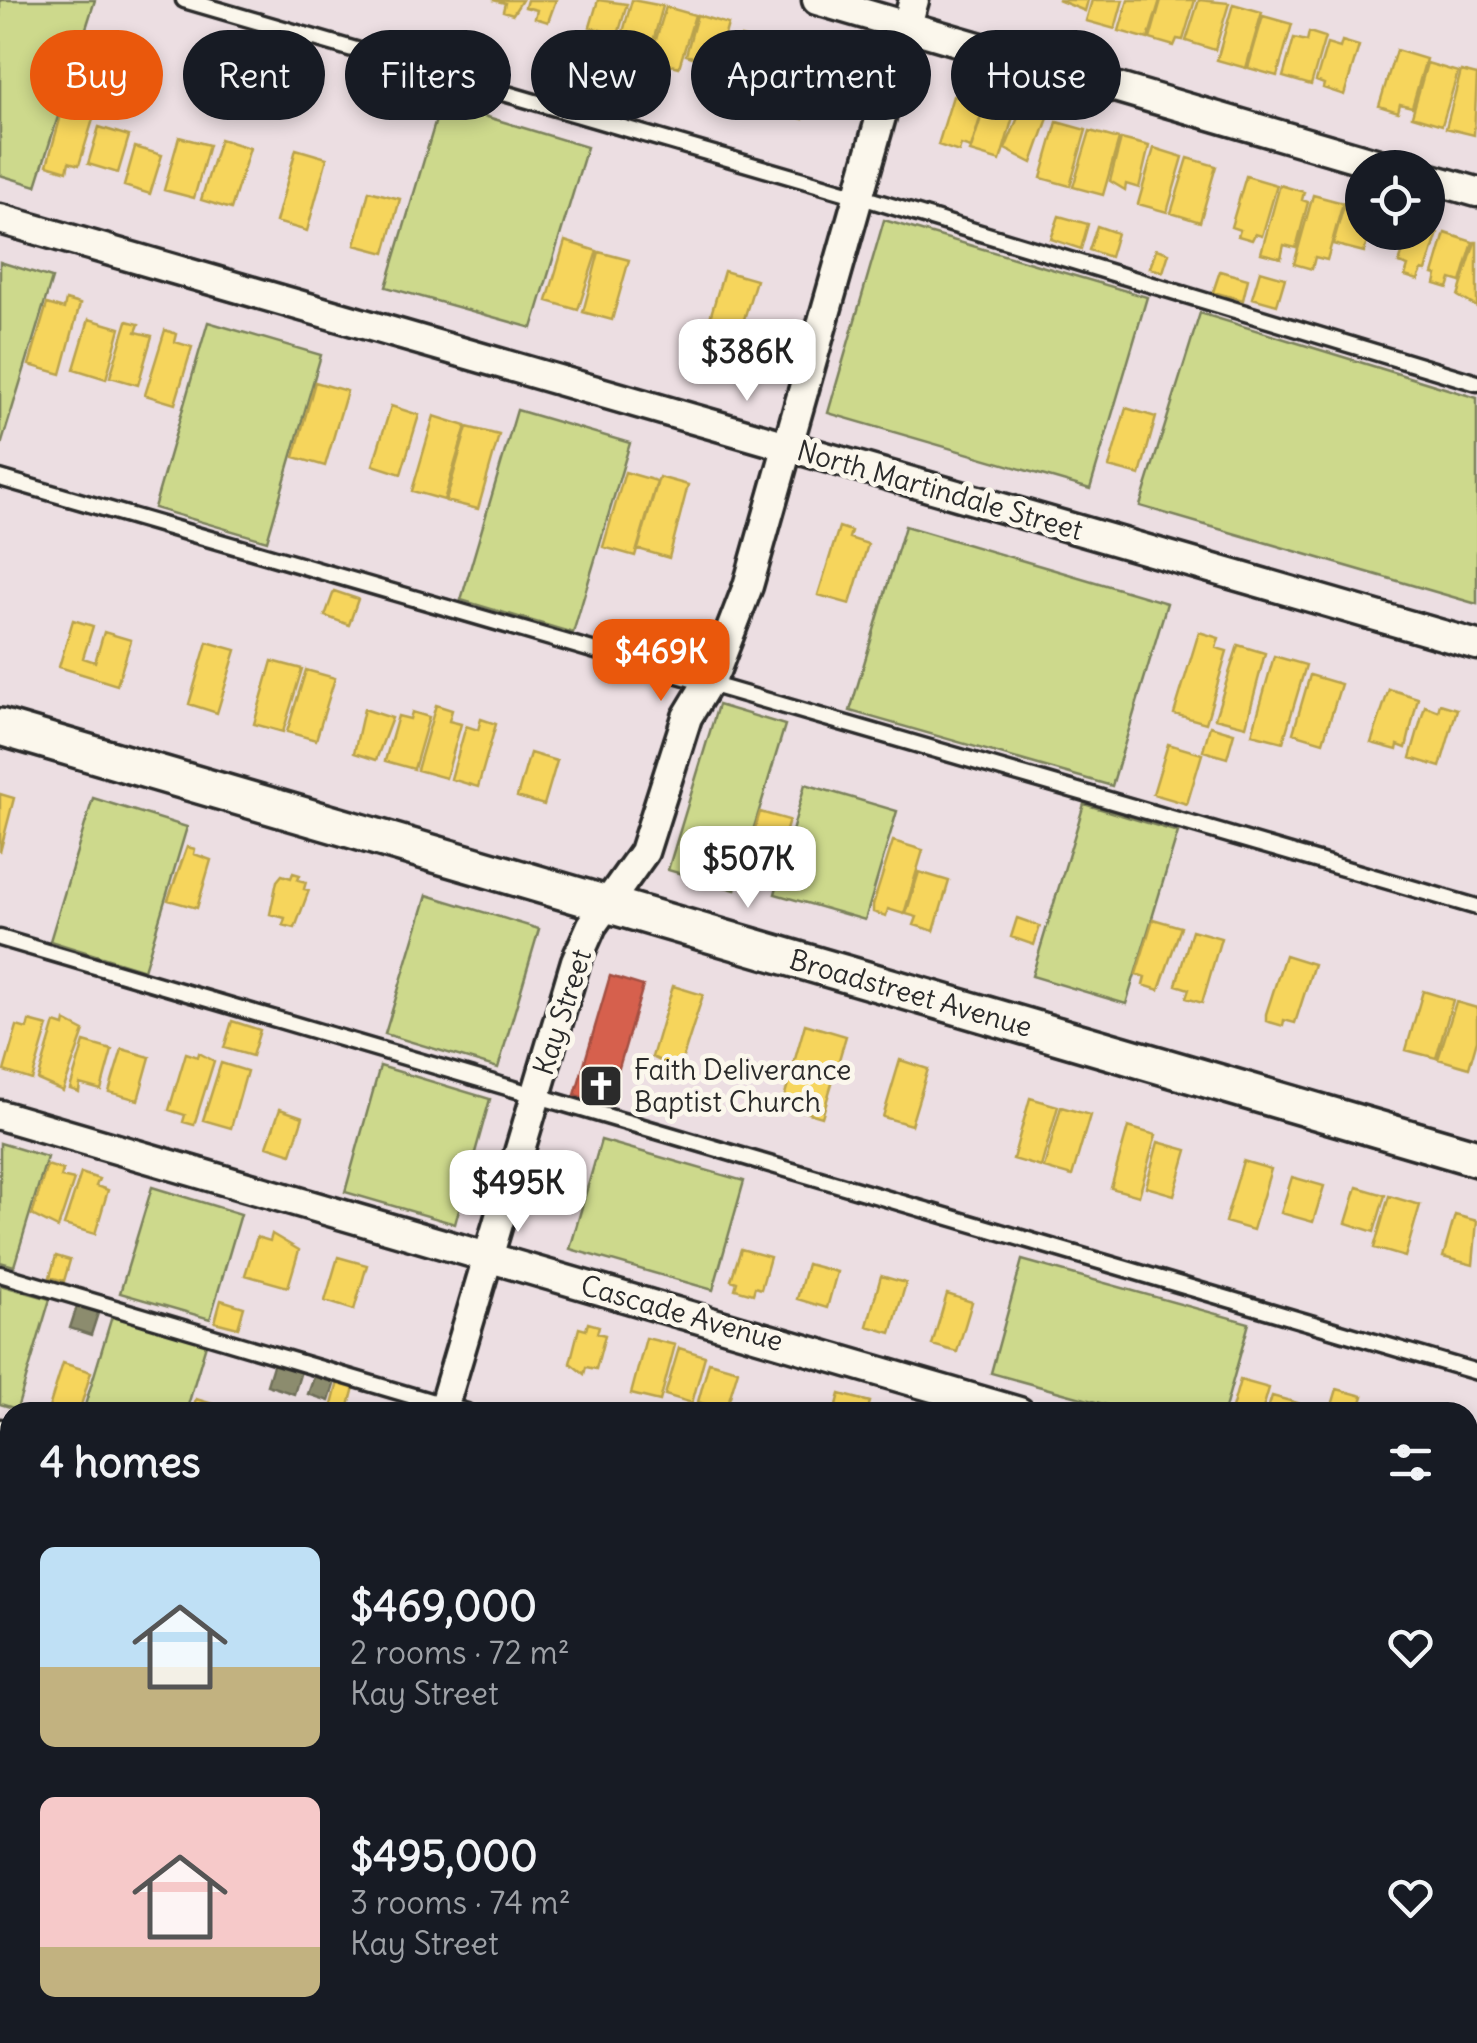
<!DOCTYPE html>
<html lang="en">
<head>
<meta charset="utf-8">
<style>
	body { margin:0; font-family:Delius,sans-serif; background:#242831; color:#f1f3f6; height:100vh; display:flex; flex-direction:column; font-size:38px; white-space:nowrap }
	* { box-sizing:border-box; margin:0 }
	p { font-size:32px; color:#9ea1a6 }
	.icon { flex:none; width:55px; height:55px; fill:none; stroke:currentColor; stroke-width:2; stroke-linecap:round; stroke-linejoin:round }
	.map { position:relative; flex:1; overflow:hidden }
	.sheet { position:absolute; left:0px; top:1402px; width:1478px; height:642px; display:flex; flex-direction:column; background:#171b24; border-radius:30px 30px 0 0; box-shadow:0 5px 15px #0003 }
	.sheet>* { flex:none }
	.guide { position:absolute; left:30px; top:30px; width:1418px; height:90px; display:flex; gap:20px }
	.fabs { position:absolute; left:1345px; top:150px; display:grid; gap:20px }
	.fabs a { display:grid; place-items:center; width:100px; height:100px; border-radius:50%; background:#171b24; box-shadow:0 5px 15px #0003; font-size:50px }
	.price { position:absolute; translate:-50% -85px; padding:0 22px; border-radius:20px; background:#fff; color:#222; font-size:32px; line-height:65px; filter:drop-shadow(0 2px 5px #0008) }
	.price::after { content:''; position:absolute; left:50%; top:60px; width:30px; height:22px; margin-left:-15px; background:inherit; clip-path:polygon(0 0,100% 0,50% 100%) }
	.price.on { background:#ea580c; color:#fff }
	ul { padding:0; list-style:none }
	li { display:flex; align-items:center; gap:30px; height:250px; padding:0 40px }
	li span { display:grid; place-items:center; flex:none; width:280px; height:200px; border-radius:15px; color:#555 }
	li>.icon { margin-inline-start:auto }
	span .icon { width:120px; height:120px; fill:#fffc; stroke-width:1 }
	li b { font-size:42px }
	h2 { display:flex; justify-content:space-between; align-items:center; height:120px; padding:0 40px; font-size:42px }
	.pill { padding:0 35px; border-radius:45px; background:#171b24; box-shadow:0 5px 15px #0003; font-size:35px; line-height:90px }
	.pill.on { background:#ea580c; color:#fff }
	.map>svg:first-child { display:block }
	.built { fill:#e2ccdb }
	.green { fill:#cdd98c; stroke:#7c825c; stroke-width:2.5 }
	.homes { fill:#f6d55c; stroke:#b9a24d; stroke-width:2.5 }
	.shops { fill:#d6604d; stroke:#a35043; stroke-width:2.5 }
	.public { fill:#5aae61; stroke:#4c8751; stroke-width:2.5 }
	.industry { fill:#8c8c6e; stroke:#6f6f5a; stroke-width:2.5 }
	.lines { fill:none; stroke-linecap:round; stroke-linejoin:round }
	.service-casing { stroke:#2b2b2b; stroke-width:21 }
	.minor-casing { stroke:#2b2b2b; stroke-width:35 }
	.tertiary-casing { stroke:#2b2b2b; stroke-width:42 }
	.service { stroke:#fbf7ec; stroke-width:14 }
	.minor { stroke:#fbf7ec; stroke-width:28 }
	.tertiary { stroke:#fbf7ec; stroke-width:35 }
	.labels { text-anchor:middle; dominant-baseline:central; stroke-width:10; stroke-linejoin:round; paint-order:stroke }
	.street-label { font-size:28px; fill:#2b2b2b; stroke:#fbf7ec }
	.poi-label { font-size:28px; fill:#2b2b2b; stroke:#fbf7ec; text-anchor:start }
</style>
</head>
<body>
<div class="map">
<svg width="1477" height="2043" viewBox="0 0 1477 2043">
	<rect width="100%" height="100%" fill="#ecdee2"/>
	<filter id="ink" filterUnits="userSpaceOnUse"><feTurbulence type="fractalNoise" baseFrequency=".01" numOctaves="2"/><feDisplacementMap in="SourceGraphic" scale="20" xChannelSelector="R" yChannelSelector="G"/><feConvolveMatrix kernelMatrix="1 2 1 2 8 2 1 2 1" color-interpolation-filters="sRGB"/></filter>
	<g filter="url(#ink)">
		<!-- built -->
		<path class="built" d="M 1468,1720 L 1477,1723 L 1477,1835 L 1468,1832 Z"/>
		<!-- green -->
		<path class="green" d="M 0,0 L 95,0 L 36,186 L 0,175 Z
			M 441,103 L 587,147 L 532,328 L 386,287 Z
			M 884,220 L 1147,297 L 1090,489 L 828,413 Z
			M 0,262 L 52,278 L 0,449 Z
			M 1200,313 L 1477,398 L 1477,604 L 1140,506 Z
			M 208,322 L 321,355 L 267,541 L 154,508 Z
			M 517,410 L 630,443 L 573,633 L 461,600 Z
			M 905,526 L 1167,603 L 1112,786 L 850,711 Z
			M 718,705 L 785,725 L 735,890 L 668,870 Z
			M 805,784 L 897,811 L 865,920 L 775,894 Z
			M 93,798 L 187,827 L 144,970 L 50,941 Z
			M 1084,804 L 1178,832 L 1126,1004 L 1032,976 Z
			M 427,895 L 539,929 L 498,1068 L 385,1034 Z
			M 380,1066 L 490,1099 L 455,1224 L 345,1192 Z
			M 601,1140 L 744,1181 L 713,1290 L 570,1249 Z
			M 0,1143 L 47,1157 L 14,1266 L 0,1262 Z
			M 152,1187 L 241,1214 L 210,1319 L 120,1293 Z
			M 1022,1260 L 1249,1323 L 1224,1412 L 1132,1412 L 991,1373 Z
			M 0,1285 L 50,1299 L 17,1409 L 0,1404 Z
			M 113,1313 L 207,1341 L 186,1412 L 83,1412 Z
			M 0,1605 L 10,1608 L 10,1724 L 0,1721 Z
			M 1477,1631 L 1477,1725 L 1468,1723 L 1468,1666 Z
			M 0,1782 L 10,1785 L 10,1875 L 0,1872 Z
			M 36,2035 L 191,2035 L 182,2043 L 47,2043 L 35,2040 Z
			M 779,2035 L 873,2035 L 900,2043 L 782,2043 Z
			M 1260,2035 L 1328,2035 L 1326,2043 L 1258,2043 Z"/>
		<!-- homes -->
		<path class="homes" d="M 493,0 L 522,0 L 513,14 L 503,11 L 505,3 Z
			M 527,0 L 556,0 L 548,22 L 535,18 L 537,10 L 525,7 Z
			M 598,0 L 627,4 L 618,35 L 590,27 Z
			M 632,0 L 663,6 L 648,59 L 642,57 L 641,61 L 618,50 Z
			M 1058,0 L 1088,0 L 1085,11 Z
			M 1092,0 L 1123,0 L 1115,29 L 1086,21 Z
			M 1128,0 L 1160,0 L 1148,39 L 1119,31 Z
			M 1161,0 L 1195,0 L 1183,40 L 1177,39 L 1174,46 L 1150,39 Z
			M 1199,0 L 1229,3 L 1215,50 L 1186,41 Z
			M 1233,4 L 1262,12 L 1246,68 L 1217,60 Z
			M 666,7 L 695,15 L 679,67 L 650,59 Z
			M 697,15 L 728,24 L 713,78 L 695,73 L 699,59 L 686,55 Z
			M 1263,16 L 1292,24 L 1277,76 L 1248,68 Z
			M 1309,32 L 1325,37 L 1311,85 L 1283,77 L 1294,38 L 1307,41 Z
			M 741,37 L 774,47 L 756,107 L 723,97 Z
			M 1342,41 L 1359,46 L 1344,95 L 1323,88 L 1324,84 L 1316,81 L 1327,44 L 1340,48 Z
			M 789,50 L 821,60 L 803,119 L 770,109 Z
			M 1396,50 L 1426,59 L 1412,107 L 1400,104 L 1398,112 L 1379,106 Z
			M 1427,63 L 1458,72 L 1442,125 L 1412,116 Z
			M 1461,71 L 1477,75 L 1474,135 L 1446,128 Z
			M 67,94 L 98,103 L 79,165 L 69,162 L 67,171 L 47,165 Z
			M 953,96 L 984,105 L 971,148 L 961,145 L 959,152 L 938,145 Z
			M 984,108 L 1013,117 L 1000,161 L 970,152 Z
			M 1021,110 L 1048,118 L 1032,163 L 1005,149 Z
			M 1057,122 L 1086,130 L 1070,186 L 1041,178 Z
			M 99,127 L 129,136 L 118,173 L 88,164 Z
			M 1090,131 L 1119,139 L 1103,195 L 1073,187 Z
			M 179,137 L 209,145 L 194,198 L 164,190 Z
			M 220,139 L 250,148 L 231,209 L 201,200 Z
			M 1121,139 L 1149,146 L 1139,188 L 1126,184 L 1125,190 L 1110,181 Z
			M 135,147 L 162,155 L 150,194 L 124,186 Z
			M 1154,148 L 1183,157 L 1167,212 L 1138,204 Z
			M 296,149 L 327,158 L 307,231 L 276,222 Z
			M 1188,158 L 1216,166 L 1200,222 L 1171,213 Z
			M 1246,176 L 1277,185 L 1262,236 L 1255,234 L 1252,240 L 1238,236 L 1240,230 L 1231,227 Z
			M 1280,185 L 1304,192 L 1302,200 L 1308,202 L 1296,248 L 1284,245 L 1281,258 L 1261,253 Z
			M 369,191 L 400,199 L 385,253 L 355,245 Z
			M 1313,195 L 1343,203 L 1327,260 L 1315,257 L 1312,269 L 1294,264 Z
			M 1344,205 L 1362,210 L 1362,232 L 1370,232 L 1364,252 L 1333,244 Z
			M 1059,216 L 1088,224 L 1081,249 L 1051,239 Z
			M 1097,226 L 1117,233 L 1110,257 L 1089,250 Z
			M 1428,230 L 1438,233 L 1426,271 L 1422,270 L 1418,280 L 1405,276 L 1408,266 L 1399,263 L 1409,232 Z
			M 1445,233 L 1473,242 L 1461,282 L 1451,279 L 1448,288 L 1435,284 L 1437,275 L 1433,274 Z
			M 565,241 L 597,251 L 578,310 L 547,301 Z
			M 1475,242 L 1477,242 L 1477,307 L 1458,296 Z
			M 1156,249 L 1169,253 L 1163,272 L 1150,268 Z
			M 599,252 L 629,260 L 612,320 L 583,312 Z
			M 724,271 L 756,280 L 733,355 L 702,345 Z
			M 1220,271 L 1248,279 L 1243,300 L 1213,292 Z
			M 1260,271 L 1285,278 L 1277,305 L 1252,298 Z
			M 66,300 L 80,304 L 61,374 L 29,365 L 47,304 L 64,309 Z
			M 89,319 L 120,328 L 106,379 L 74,369 Z
			M 127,321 L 139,324 L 136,332 L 152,336 L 138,385 L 110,377 Z
			M 165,330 L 177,334 L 175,342 L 192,347 L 175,404 L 145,395 Z
			M 315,382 L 347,391 L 325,466 L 294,457 Z
			M 391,406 L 419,415 L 401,474 L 373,465 Z
			M 1126,408 L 1156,417 L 1140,475 L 1109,467 Z
			M 434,416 L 466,426 L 444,500 L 412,491 Z
			M 467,427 L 499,435 L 478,509 L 446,501 Z
			M 625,472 L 657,481 L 635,556 L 603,547 Z
			M 659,477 L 688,485 L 669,558 L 638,549 Z
			M 839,527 L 851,531 L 849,538 L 868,544 L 850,604 L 818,595 Z
			M 334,591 L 358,599 L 349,625 L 325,616 Z
			M 73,620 L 93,626 L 83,658 L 95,662 L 104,632 L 131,640 L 117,685 L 59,667 Z
			M 1199,632 L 1219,638 L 1216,648 L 1227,651 L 1206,723 L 1174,714 Z
			M 207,642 L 236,650 L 217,713 L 189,704 Z
			M 1238,645 L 1265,653 L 1246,726 L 1215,718 Z
			M 1274,656 L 1306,665 L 1283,742 L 1252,734 Z
			M 272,661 L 302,669 L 283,732 L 254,724 Z
			M 306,670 L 335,678 L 316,740 L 287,732 Z
			M 1310,675 L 1341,684 L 1323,742 L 1293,733 Z
			M 1389,689 L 1418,698 L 1406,748 L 1398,745 L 1397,750 L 1371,743 Z
			M 1440,704 L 1457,709 L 1440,767 L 1410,758 L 1425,706 L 1438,711 Z
			M 436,705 L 452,710 L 449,721 L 461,724 L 446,778 L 417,770 Z
			M 364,709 L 392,718 L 376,760 L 354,753 Z
			M 412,712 L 429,717 L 414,769 L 385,761 L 398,716 L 410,719 Z
			M 481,719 L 496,724 L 478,787 L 451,779 L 466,726 L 478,730 Z
			M 1210,726 L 1234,733 L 1227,758 L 1203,751 Z
			M 1168,744 L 1202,754 L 1187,804 L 1153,794 Z
			M 530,753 L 557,761 L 544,805 L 517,797 Z
			M 0,794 L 14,798 L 0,852 Z
			M 760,812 L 789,820 L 773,874 L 744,865 Z
			M 893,841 L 923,850 L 904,914 L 888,909 L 886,916 L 873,912 L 873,905 Z
			M 187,847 L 195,849 L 194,854 L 211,860 L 197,908 L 168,900 Z
			M 919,872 L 949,881 L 934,931 L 914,925 L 917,917 L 906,914 Z
			M 293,873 L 300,875 L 298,880 L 306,882 L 304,889 L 309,890 L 295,928 L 283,925 L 285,918 L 270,914 L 277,881 L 282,875 L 291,878 Z
			M 1017,918 L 1040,926 L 1034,945 L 1011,937 Z
			M 1153,919 L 1181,927 L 1159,990 L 1143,985 L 1145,977 L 1136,974 Z
			M 1192,930 L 1221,938 L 1202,1003 L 1186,998 L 1189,989 L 1176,985 Z
			M 1285,955 L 1314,964 L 1295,1023 L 1284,1020 L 1283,1026 L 1266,1021 L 1266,1014 Z
			M 673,986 L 703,995 L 679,1070 L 652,1057 Z
			M 1423,991 L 1453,1000 L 1436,1058 L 1406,1050 Z
			M 1456,1002 L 1477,1008 L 1477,1040 L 1469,1068 L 1438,1059 Z
			M 29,1021 L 48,1026 L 32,1080 L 4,1071 L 17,1026 L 27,1029 Z
			M 65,1021 L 84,1031 L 63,1091 L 38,1080 L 55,1023 L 64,1026 Z
			M 232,1021 L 260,1030 L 252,1056 L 224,1048 Z
			M 805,1024 L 846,1036 L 822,1117 L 782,1105 Z
			M 84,1042 L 112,1050 L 101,1090 L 80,1084 L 79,1092 L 70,1089 Z
			M 122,1049 L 150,1057 L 138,1100 L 109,1092 Z
			M 186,1053 L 198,1057 L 199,1053 L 214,1061 L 194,1125 L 183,1122 L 185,1115 L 169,1110 Z
			M 900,1060 L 928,1069 L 911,1125 L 883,1117 Z
			M 221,1063 L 247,1071 L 231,1128 L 203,1120 Z
			M 1030,1098 L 1058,1106 L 1041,1167 L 1013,1159 Z
			M 1061,1107 L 1090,1115 L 1072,1176 L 1044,1168 Z
			M 280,1109 L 303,1117 L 291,1154 L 267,1146 Z
			M 1128,1127 L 1156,1135 L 1139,1196 L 1111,1188 Z
			M 1158,1142 L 1187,1150 L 1174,1195 L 1146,1187 Z
			M 1243,1161 L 1271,1169 L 1253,1230 L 1225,1222 Z
			M 47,1165 L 63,1170 L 61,1177 L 74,1180 L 58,1228 L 32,1215 Z
			M 81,1173 L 99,1179 L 96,1186 L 108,1190 L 95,1234 L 64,1225 Z
			M 1292,1177 L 1324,1186 L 1313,1222 L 1281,1213 Z
			M 1357,1187 L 1385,1195 L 1374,1232 L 1346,1223 Z
			M 1389,1196 L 1420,1205 L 1405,1257 L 1374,1248 Z
			M 1455,1215 L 1477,1221 L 1473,1265 L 1443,1257 Z
			M 272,1234 L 299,1250 L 288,1287 L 245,1275 L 257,1237 L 270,1241 Z
			M 741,1249 L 770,1257 L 761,1289 L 755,1287 L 753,1294 L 735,1289 L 737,1282 L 731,1280 Z
			M 56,1256 L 70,1260 L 64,1281 L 50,1277 Z
			M 338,1257 L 367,1265 L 354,1310 L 325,1301 Z
			M 807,1264 L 837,1272 L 827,1308 L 797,1299 Z
			M 881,1276 L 906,1283 L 891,1333 L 867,1326 Z
			M 947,1294 L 972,1302 L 957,1352 L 932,1345 Z
			M 221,1300 L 244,1307 L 238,1328 L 215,1322 Z
			M 588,1323 L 599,1326 L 597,1333 L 605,1335 L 596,1369 L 586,1367 L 584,1374 L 570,1363 L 579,1328 L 586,1330 Z
			M 646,1338 L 675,1345 L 660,1401 L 631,1394 Z
			M 679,1348 L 705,1356 L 692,1403 L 665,1395 Z
			M 709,1362 L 738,1370 L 726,1410 L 698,1402 Z
			M 63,1363 L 91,1372 L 79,1412 L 49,1408 Z
			M 1240,1380 L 1269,1388 L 1262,1412 L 1231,1412 Z
			M 338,1382 L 354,1387 L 348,1410 L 332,1405 Z
			M 1337,1389 L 1363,1396 L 1358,1412 L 1330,1412 Z
			M 840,1394 L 870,1402 L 867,1412 L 835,1412 Z
			M 1272,1396 L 1298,1403 L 1295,1412 L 1267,1412 Z
			M 196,1399 L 223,1407 L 221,1412 L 191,1412 Z
			M 0,1476 L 10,1479 L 10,1524 L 0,1533 Z
			M 0,1926 L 10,1929 L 0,1976 Z
			M 9,1955 L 10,1955 L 10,2013 L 0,2010 Z
			M 624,2035 L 675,2035 L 676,2039 L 627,2043 Z
			M 1124,2035 L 1158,2035 L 1156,2043 L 1123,2043 Z
			M 1227,2035 L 1258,2035 L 1256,2043 L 1225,2043 Z"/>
		<!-- shops -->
		<path class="shops" d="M 610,976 L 643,986 L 608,1105 L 575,1095 Z"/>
		<!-- public -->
		<path class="public" d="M 1468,1933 L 1477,1936 L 1477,2043 L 1349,2043 L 1351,2035 L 1468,2035 Z"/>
		<!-- industry -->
		<path class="industry" d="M 78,1303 L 99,1310 L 91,1335 L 70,1328 Z
			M 274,1362 L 301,1371 L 294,1394 L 267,1385 Z
			M 315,1374 L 335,1381 L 329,1401 L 308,1394 Z"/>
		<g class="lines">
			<defs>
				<path id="service" d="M 184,0 L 858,196 L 1477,383
					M 0,478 L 1477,907
					M 0,938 L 1477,1372
					M 0,1274 L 467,1412
					M 0,1591 L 10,1594
					M 1468,1594 L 1477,1562
					M 0,1879 L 10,1882
					M 382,2035 L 385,2043
					M 764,2035 L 767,2043
					M 1338,2043 L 1341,2035"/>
				<path id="minor" d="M 817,0 L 1392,168
					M 1428,178 L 1477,192
					M 0,219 L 1477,645
					M 0,1115 L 1019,1412
					M 442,1412 L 576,961 L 592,925 L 644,852 L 687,717 L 716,669 L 748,586 L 914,0
					M 0,1434 L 10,1437
					M 1468,1545 L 1477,1547
					M 0,1752 L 10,1755
					M 1468,1864 L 1477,1866
					M 570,2035 L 573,2043
					M 969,2035 L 997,2043
					M 236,2043 L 243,2035"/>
				<path id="tertiary" d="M 0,727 L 1477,1158"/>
			</defs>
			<!-- service casing -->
			<use href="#service" class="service-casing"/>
			<!-- minor casing -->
			<use href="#minor" class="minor-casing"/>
			<!-- tertiary casing -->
			<use href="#tertiary" class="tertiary-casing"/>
			<!-- service -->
			<use href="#service" class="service"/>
			<!-- minor -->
			<use href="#minor" class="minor"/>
			<!-- tertiary -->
			<use href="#tertiary" class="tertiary"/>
		</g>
	</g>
	<!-- icons -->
	<defs>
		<symbol id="church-square" viewBox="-11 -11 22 22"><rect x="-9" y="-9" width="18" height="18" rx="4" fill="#2b2b2b" stroke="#fbf7ec"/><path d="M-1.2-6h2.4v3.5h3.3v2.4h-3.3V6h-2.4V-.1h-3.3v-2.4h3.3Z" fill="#fff"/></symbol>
	</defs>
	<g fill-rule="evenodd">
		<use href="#church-square" x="576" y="1061" width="50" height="50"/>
	</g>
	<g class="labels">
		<!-- street labels -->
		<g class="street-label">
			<text transform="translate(940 490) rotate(16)">North Martindale Street</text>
			<text transform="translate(911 993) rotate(16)">Broadstreet Avenue</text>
			<text transform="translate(562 1012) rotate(-72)">Kay Street</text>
			<text transform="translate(682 1313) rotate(16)">Cascade Avenue</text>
		</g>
		<!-- poi labels -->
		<g class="poi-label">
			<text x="634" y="1070">Faith Deliverance<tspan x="634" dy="32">Baptist Church</tspan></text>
		</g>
	</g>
</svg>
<div class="fabs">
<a><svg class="icon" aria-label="locate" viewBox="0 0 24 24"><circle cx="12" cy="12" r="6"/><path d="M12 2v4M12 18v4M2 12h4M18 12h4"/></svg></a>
</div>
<b class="price" style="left:747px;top:404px">$386K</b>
<b class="price on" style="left:661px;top:704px">$469K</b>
<b class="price" style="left:748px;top:911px">$507K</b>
<b class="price" style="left:518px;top:1235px">$495K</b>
<div class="guide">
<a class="pill on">Buy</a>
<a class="pill">Rent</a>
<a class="pill">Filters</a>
<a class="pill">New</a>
<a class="pill">Apartment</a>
<a class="pill">House</a>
</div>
<section class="sheet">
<h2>4 homes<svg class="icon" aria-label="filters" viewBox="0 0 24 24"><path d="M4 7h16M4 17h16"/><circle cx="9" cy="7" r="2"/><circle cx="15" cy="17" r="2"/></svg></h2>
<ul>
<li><span style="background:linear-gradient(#bfe0f5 60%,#c2b280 0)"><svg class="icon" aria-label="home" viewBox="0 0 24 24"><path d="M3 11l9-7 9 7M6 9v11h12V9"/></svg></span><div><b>$469,000</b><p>2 rooms · 72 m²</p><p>Kay Street</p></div><svg class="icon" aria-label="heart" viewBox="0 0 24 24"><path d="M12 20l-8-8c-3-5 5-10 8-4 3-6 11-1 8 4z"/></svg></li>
<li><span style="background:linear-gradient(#f6c9c9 75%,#c2b280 0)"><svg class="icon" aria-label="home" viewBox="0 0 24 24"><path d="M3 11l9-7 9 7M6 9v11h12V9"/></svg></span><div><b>$495,000</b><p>3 rooms · 74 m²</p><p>Kay Street</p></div><svg class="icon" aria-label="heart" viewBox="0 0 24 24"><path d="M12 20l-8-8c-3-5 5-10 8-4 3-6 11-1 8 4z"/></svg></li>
</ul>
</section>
</div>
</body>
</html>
